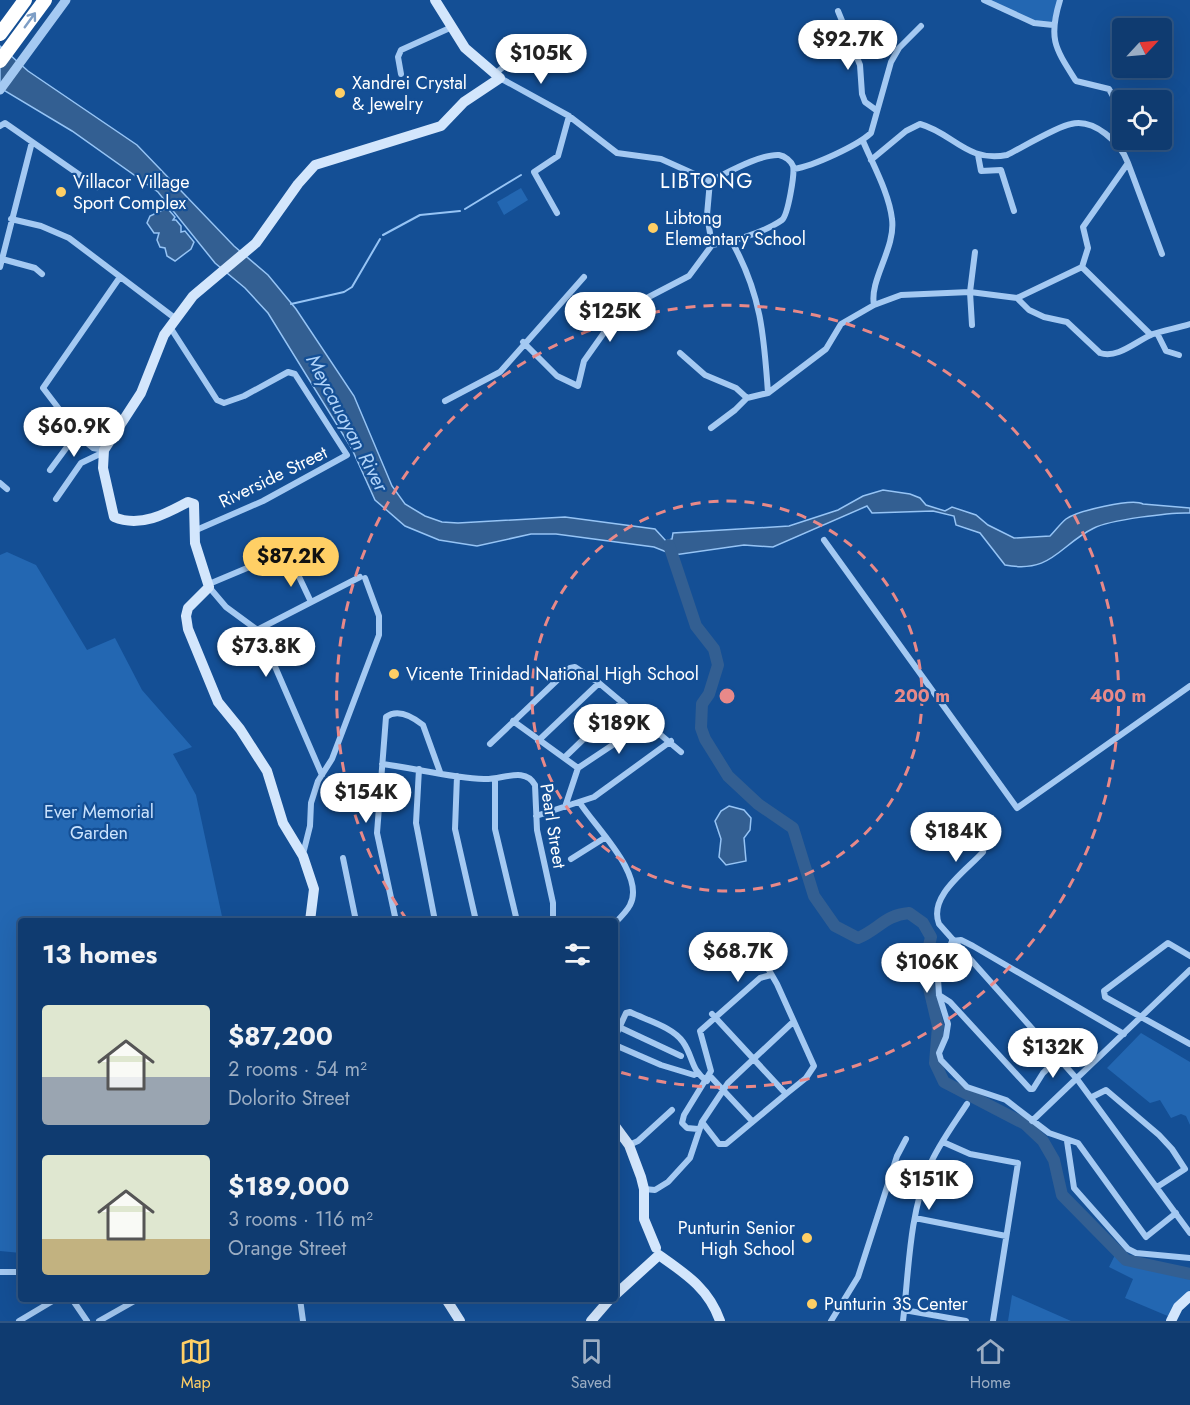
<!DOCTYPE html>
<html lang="en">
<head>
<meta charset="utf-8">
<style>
	body { margin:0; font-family:Jost,sans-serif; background:#184275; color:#f1f3f6; height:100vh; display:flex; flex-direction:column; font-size:22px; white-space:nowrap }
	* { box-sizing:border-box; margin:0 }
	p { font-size:20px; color:#9badc3 }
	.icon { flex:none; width:33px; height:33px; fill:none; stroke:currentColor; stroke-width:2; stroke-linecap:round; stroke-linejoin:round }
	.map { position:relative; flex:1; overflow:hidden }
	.details { position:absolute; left:18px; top:918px; width:600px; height:384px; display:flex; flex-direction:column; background:#0f3b70; border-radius:6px; box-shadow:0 6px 24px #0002,0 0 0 2px #2f5583 }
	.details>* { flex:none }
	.needle { width:39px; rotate:64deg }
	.buttons { position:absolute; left:1112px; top:18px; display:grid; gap:12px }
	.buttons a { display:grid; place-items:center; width:60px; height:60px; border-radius:6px; background:#0f3b70; box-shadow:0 6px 24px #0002,0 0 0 2px #2f5583; font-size:30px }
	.price { position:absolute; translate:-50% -51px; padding:0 14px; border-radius:21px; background:#fff; color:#222; font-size:20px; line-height:39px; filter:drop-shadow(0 2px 3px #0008) }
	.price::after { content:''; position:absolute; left:50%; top:36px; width:18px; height:14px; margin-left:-9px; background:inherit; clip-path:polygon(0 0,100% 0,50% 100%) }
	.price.current { background:#ffcf65; color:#111 }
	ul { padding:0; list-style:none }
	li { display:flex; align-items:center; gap:18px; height:150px; padding:0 24px }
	li span { display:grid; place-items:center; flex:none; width:168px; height:120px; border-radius:6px; color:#555 }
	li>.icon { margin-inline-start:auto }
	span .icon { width:72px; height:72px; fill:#fffc; stroke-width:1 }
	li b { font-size:26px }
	h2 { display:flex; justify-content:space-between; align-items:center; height:72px; padding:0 24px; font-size:26px }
	.dock { display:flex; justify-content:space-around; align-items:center; height:84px; border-top:2px solid #2f5583; background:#0f3b70; font-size:16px; color:#9badc3 }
	.dock a { display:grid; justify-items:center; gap:3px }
	.dock .current { color:#ffcf65 }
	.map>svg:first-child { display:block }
	.green { fill:#2367b2 }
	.water { fill:#335f92; stroke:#96c4f5; stroke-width:1.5 }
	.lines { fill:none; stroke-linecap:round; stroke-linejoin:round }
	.stream { stroke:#96c4f5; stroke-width:2 }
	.river { stroke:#335f92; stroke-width:12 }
	.minor { stroke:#a4c9f2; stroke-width:6 }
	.tertiary { stroke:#a4c9f2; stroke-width:9 }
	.secondary { stroke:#d3e6fc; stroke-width:10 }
	.motorway { stroke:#fff; stroke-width:14 }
	.oneway { stroke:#7e9ec5 }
	.ring { fill:none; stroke:#e88989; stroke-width:3; stroke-dasharray:10 8 }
	.poi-dot { fill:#ffcf65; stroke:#144f95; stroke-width:2 }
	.labels { text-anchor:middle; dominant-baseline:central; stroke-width:4.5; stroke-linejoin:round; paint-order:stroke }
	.poi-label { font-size:18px; fill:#fff; stroke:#144f95; text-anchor:start }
	.street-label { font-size:18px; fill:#fff; stroke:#144f95 }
	.park-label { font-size:18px; fill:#cbe3fd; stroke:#144f95 }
	.water-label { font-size:20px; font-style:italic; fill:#b0d3f9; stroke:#144f95 }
	.quarter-label { font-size:21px; letter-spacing:1.5px; fill:#fff; stroke:#144f95 }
	.centre { fill:#e88989; stroke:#144f95; stroke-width:3 }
	.ring-label { font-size:18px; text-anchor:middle; font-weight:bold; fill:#e88989; stroke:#144f95; stroke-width:4.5; stroke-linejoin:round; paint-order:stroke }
</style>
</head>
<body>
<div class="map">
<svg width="1190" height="1321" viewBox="0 0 1190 1321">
	<rect width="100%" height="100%" fill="#144f95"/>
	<!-- green -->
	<path class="green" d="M 984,0 L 1060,0 L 1053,25 L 1034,23 Z
		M 521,188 L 528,200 L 504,215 L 497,202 Z
		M 7,552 L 36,565 L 87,650 L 115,638 L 142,690 L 192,747 L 173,754 L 196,795 L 223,921 L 21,921 L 21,1253 L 0,1251 L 0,555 Z
		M 1141,1033 L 1190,1062 L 1190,1125 L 1186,1116 L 1181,1114 L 1171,1118 L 1160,1100 L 1150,1103 L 1107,1068 Z
		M 1116,1253 L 1125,1262 L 1190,1277 L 1190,1291 L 1170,1317 L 1125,1298 L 1133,1279 L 1109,1267 Z
		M 1012,1295 L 1071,1321 L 1008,1321 Z"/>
	<!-- water -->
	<path class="water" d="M 0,46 L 28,71 L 137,145 L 234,246 L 268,275 L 296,309 L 354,396 L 392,486 L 405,504 L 425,516 L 442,522 L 458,523 L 565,517 L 655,529 L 666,541 L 672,539 L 673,533 L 789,526 L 838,510 L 863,496 L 883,490 L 910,494 L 920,498 L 926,505 L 945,511 L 952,507 L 976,515 L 988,525 L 1014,538 L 1050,536 C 1055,531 1060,524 1066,519 C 1077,511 1132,498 1143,504 L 1190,508 L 1190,513 C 1172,512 1109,520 1094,528 C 1059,545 1052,574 1005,565 L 980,533 L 956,525 L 954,516 L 933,511 L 872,513 L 867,506 L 773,547 L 744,545 L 674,555 L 654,547 L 556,534 L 531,534 L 477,546 L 439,540 L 405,526 L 375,500 L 352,449 L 268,313 L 245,288 L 215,263 L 158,192 L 72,131 L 0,88 Z
		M 167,208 L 175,217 L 173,220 L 176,220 L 181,226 L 181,232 L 185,231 L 194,242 L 191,249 L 175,261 L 167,256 L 165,248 L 160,247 L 157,240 L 159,233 L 154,233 L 147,223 L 150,216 Z
		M 729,806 L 744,810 L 751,818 L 750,830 L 744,838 L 746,861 L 726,865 L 719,857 L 721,839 L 715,821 L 721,811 Z"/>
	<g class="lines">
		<!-- stream -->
		<path class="stream" d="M 465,209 L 521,175
			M 383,235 L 420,215 L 460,211
			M 291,304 L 344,292 L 352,287 L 380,239"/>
		<!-- river -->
		<path class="river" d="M 669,545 L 696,626 L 714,649 L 718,665 L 709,694 L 702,704 L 701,728 L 705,739 L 728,776 L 758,804 L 793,828 L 814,896 L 835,926 L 858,938 C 879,929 885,915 909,913 L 923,923 L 931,937 L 924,967 L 938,1026 L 935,1063 L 944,1082 L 1025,1124 L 1043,1141 L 1054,1160 L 1062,1195 L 1126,1260 L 1190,1274"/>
		<!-- minor -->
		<path class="minor" d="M 984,0 L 1034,23 L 1053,25
			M 1060,0 C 1048,39 1055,48 1076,81 L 1109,89 L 1119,107
			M 838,11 L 860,65 L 862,94 L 865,102 L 876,110
			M 401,74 L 398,57 L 401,50 L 452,27
			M 495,74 L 530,44
			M 500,78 L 569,116 L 617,153 L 661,159 L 710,181
			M 0,126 L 5,123 L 97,187
			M 863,141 C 873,165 889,193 892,219 C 896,248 869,280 874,305 L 901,295 L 970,292 L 1017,298 L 1082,267 L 1151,335
			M 978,155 L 981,171 L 1001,170 L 1014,211
			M 871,160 L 906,131 L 920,124 C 953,133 967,163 1007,155 C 1021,148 1058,126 1071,124 C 1094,118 1121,143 1128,163 L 1083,227 L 1088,248 L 1082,267
			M 1128,163 L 1162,254
			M 794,169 C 813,166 857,146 871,133 L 891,62 L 899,48 L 921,26
			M 710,181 L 707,215 L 712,245
			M 557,213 L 534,172 L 558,156 L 569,116
			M 11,219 L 41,226 L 69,238 L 176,319
			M 732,242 C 761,294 764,335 768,393
			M 2,259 L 35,268 L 42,274
			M 0,267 L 32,142
			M 1017,298 L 1029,310 L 1044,317 L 1067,322 L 1100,353 C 1118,359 1136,341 1153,334 C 1164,330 1178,328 1190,324
			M 972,325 L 970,292 L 975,252
			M 170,327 L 217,400 L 224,403 L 244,396 L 288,372 L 295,374 L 347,455 L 263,501 L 194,531
			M 1157,333 L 1166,351 L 1179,355
			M 523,342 L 557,376 L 578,386 L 584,361 L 618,313 L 689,276 L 712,245 C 732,242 765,232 782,220 C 788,215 795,173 793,166 C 791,161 785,156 779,155 C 760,154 727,173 710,181
			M 680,353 L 705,375 L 736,388 L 747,398
			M 445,401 L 500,372 L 584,277
			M 711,428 L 735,410 L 747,398 L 768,393 L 826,349 L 841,324 L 874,305
			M 104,450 L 93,448 L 82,439 L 43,388 L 120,277
			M 50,470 L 78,432
			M 0,483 L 7,489
			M 56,499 L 81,463 L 104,452
			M 824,540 L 1017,808 L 1190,686
			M 293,564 L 311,602
			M 209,584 L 285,552
			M 209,587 L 226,607 L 260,632 L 322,775
			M 257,630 L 360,577
			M 513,721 L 578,768 L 565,807
			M 538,741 L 599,683
			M 490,744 L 570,668 L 575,667 L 599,683 L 681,752
			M 564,758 L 622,702
			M 382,764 C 415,768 450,778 484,779 C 502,780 525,766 535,785 L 537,830 L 553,903 L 553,921
			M 578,768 L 647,722
			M 419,769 L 416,823 L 435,921
			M 457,776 L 455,829 L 476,921
			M 495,779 L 495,829 L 517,921
			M 580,803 C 595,827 646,875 630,905 C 627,911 620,918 615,923
			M 536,816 L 594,797 L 671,741
			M 983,852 C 966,871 928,896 939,924 L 1077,1079 L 1190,1233
			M 303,854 L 310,826 L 311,803 L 318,781 L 332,759 L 379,635 L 379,616 L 365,578
			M 343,858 L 356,921
			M 571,859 L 606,837
			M 310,921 L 342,921
			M 396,921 L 377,833 L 386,717 C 398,708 413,717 423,725 L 440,772
			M 952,941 L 938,979 L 939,995 L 948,1024 L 946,1037 L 939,1053 L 941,1060 L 967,1087 L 1006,1100 L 1049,1133 L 1078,1143 L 1146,1237 L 1176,1213
			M 952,941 L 961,940 L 973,946 L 1124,1034
			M 1190,956 L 1168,943 L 1104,991 L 1105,997 L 1190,1044
			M 766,965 L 777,984 L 814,1066 L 806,1078 L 786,1094
			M 939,995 L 950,1002 L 1030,1089 L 1033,1089 L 1043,1073 L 1059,1058
			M 619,1027 L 681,1056
			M 615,1037 L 626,1013 L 630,1012 C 646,1020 673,1027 683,1042 C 694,1058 690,1069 707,1081
			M 615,1045 L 661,1065 L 694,1075 L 696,1073
			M 710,1076 L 752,1121
			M 1092,1097 L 1106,1090 L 1159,1135 L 1172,1149 L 1185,1169 L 1157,1187
			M 1032,1121 L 1190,970
			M 702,1122 L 719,1144 L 726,1144 L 786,1094 L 712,1014
			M 698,1129 L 687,1128 L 682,1123 L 684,1115 L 711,1071 L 700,1031 L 760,978 L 771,975
			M 1067,1141 L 1074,1188 L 1128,1249 L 1136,1253 L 1190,1258
			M 943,1142 L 970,1154 L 1018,1163 L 993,1321
			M 629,1145 L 638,1141 L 672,1110
			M 644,1189 L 655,1190 L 668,1182 L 690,1158 L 702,1122 L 728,1083 L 793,1022
			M 915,1218 L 1006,1236
			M 0,1272 L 21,1272
			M 72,1299 L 87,1321
			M 300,1299 L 303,1321
			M 904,1310 L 966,1321
			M 19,1321 L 56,1299
			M 99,1321 L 138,1299
			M 831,1321 L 858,1277 L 897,1156 L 906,1139
			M 903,1321 C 909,1269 909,1217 929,1167 C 938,1145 954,1124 967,1104"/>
		<!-- tertiary -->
		<path class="tertiary" d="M 0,90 L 66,0"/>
		<!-- secondary -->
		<path class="secondary" d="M 310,921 L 314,889 L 303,856 L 283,823 L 267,771 L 240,729 L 218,702 L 188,629 L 186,616 L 188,608 L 209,587 L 195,543 L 194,504 L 188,502 C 166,514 140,528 114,517 L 103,468 L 104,450 L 141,393 L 164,335 L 193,296 L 256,243 L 298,184 L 315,165 L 441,126 L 464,102 L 500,78 L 465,48 L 435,0
			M 615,1126 L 629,1145 L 641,1177 L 644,1189 L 644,1219 L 656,1248
			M 615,1295 L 659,1255 C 686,1274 709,1289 720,1321
			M 446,1299 L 460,1321
			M 591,1321 L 610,1299
			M 1171,1321 L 1178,1307 L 1190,1296"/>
		<!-- motorway -->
		<path class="motorway" d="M 0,34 L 25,0
			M 0,61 L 45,0"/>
	</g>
	<!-- one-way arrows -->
	<defs><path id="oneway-shaft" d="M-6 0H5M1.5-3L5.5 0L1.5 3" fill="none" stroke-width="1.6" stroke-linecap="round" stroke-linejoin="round" transform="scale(1.5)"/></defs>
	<use class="oneway" href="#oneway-shaft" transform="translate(30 20) rotate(-54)"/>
	<!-- distance rings -->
	<g class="ring">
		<circle cx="727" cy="696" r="195"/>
		<path d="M407 920A391 391 0 1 1 616 1071"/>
	</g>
	<!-- markers -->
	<g class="poi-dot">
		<circle cx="340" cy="93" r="6"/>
		<circle cx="61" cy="192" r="6"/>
		<circle cx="653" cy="228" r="6"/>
		<circle cx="394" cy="674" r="6"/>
		<circle cx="807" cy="1238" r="6"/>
		<circle cx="812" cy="1304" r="6"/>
	</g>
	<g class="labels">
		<!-- poi labels -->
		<g class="poi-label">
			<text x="352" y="83">Xandrei Crystal<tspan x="352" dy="21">&amp; Jewelry</tspan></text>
			<text x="73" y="182">Villacor Village<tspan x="73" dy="21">Sport Complex</tspan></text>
			<text x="665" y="218">Libtong<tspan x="665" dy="21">Elementary School</tspan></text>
			<text x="406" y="674">Vicente Trinidad National High School</text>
			<text x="795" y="1228" text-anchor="end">Punturin Senior<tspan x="795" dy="21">High School</tspan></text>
			<text x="824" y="1304">Punturin 3S Center</text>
		</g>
		<!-- street labels -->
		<g class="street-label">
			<text transform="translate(273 477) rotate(-26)">Riverside Street</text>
			<text transform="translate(553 826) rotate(81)">Pearl Street</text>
		</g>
		<!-- park labels -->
		<g class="park-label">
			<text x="99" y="812">Ever Memorial<tspan x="99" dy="21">Garden</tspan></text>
		</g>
		<!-- water labels -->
		<g class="water-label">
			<text transform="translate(347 423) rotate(62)">Meycauayan River</text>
		</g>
		<!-- quarter labels -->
		<g class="quarter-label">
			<text x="707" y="181">LIBTONG</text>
		</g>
	</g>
	<circle cx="727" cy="696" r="9" class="centre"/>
	<g class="ring-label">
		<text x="922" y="702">200 m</text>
		<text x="1118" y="702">400 m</text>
	</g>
</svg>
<div class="buttons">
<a><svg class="needle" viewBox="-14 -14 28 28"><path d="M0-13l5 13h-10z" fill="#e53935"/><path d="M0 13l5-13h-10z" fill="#9badc3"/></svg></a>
<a><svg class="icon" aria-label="locate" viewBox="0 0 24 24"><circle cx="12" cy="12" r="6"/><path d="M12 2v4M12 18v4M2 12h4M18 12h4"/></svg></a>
</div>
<b class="price" style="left:848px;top:71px">$92.7K</b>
<b class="price" style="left:541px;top:85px">$105K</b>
<b class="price" style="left:610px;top:343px">$125K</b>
<b class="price" style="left:74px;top:458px">$60.9K</b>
<b class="price current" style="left:291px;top:588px">$87.2K</b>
<b class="price" style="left:266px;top:678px">$73.8K</b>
<b class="price" style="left:619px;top:755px">$189K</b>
<b class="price" style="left:366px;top:824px">$154K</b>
<b class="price" style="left:956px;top:863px">$184K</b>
<b class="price" style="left:738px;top:983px">$68.7K</b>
<b class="price" style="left:927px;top:994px">$106K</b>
<b class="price" style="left:1053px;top:1079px">$132K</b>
<b class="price" style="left:929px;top:1211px">$151K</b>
<section class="details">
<h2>13 homes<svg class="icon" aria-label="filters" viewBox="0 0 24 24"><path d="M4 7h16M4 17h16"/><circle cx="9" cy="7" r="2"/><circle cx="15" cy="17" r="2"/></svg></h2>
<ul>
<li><span style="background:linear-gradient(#dfe7d0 60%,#9aa5b1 0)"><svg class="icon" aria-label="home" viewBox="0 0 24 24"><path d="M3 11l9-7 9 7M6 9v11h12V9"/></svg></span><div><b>$87,200</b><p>2 rooms · 54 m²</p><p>Dolorito Street</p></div></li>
<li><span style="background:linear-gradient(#dfe7d0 70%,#c2b280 0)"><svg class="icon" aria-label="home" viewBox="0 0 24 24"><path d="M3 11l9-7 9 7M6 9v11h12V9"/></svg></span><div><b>$189,000</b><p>3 rooms · 116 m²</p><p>Orange Street</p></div></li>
</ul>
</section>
</div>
<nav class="dock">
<a class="current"><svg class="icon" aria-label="map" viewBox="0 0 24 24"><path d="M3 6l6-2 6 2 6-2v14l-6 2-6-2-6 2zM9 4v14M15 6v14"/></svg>Map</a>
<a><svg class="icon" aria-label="saved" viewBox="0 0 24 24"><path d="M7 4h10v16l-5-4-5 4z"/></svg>Saved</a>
<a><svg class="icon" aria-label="home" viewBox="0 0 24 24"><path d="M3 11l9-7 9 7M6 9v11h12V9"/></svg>Home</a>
</nav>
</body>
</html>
